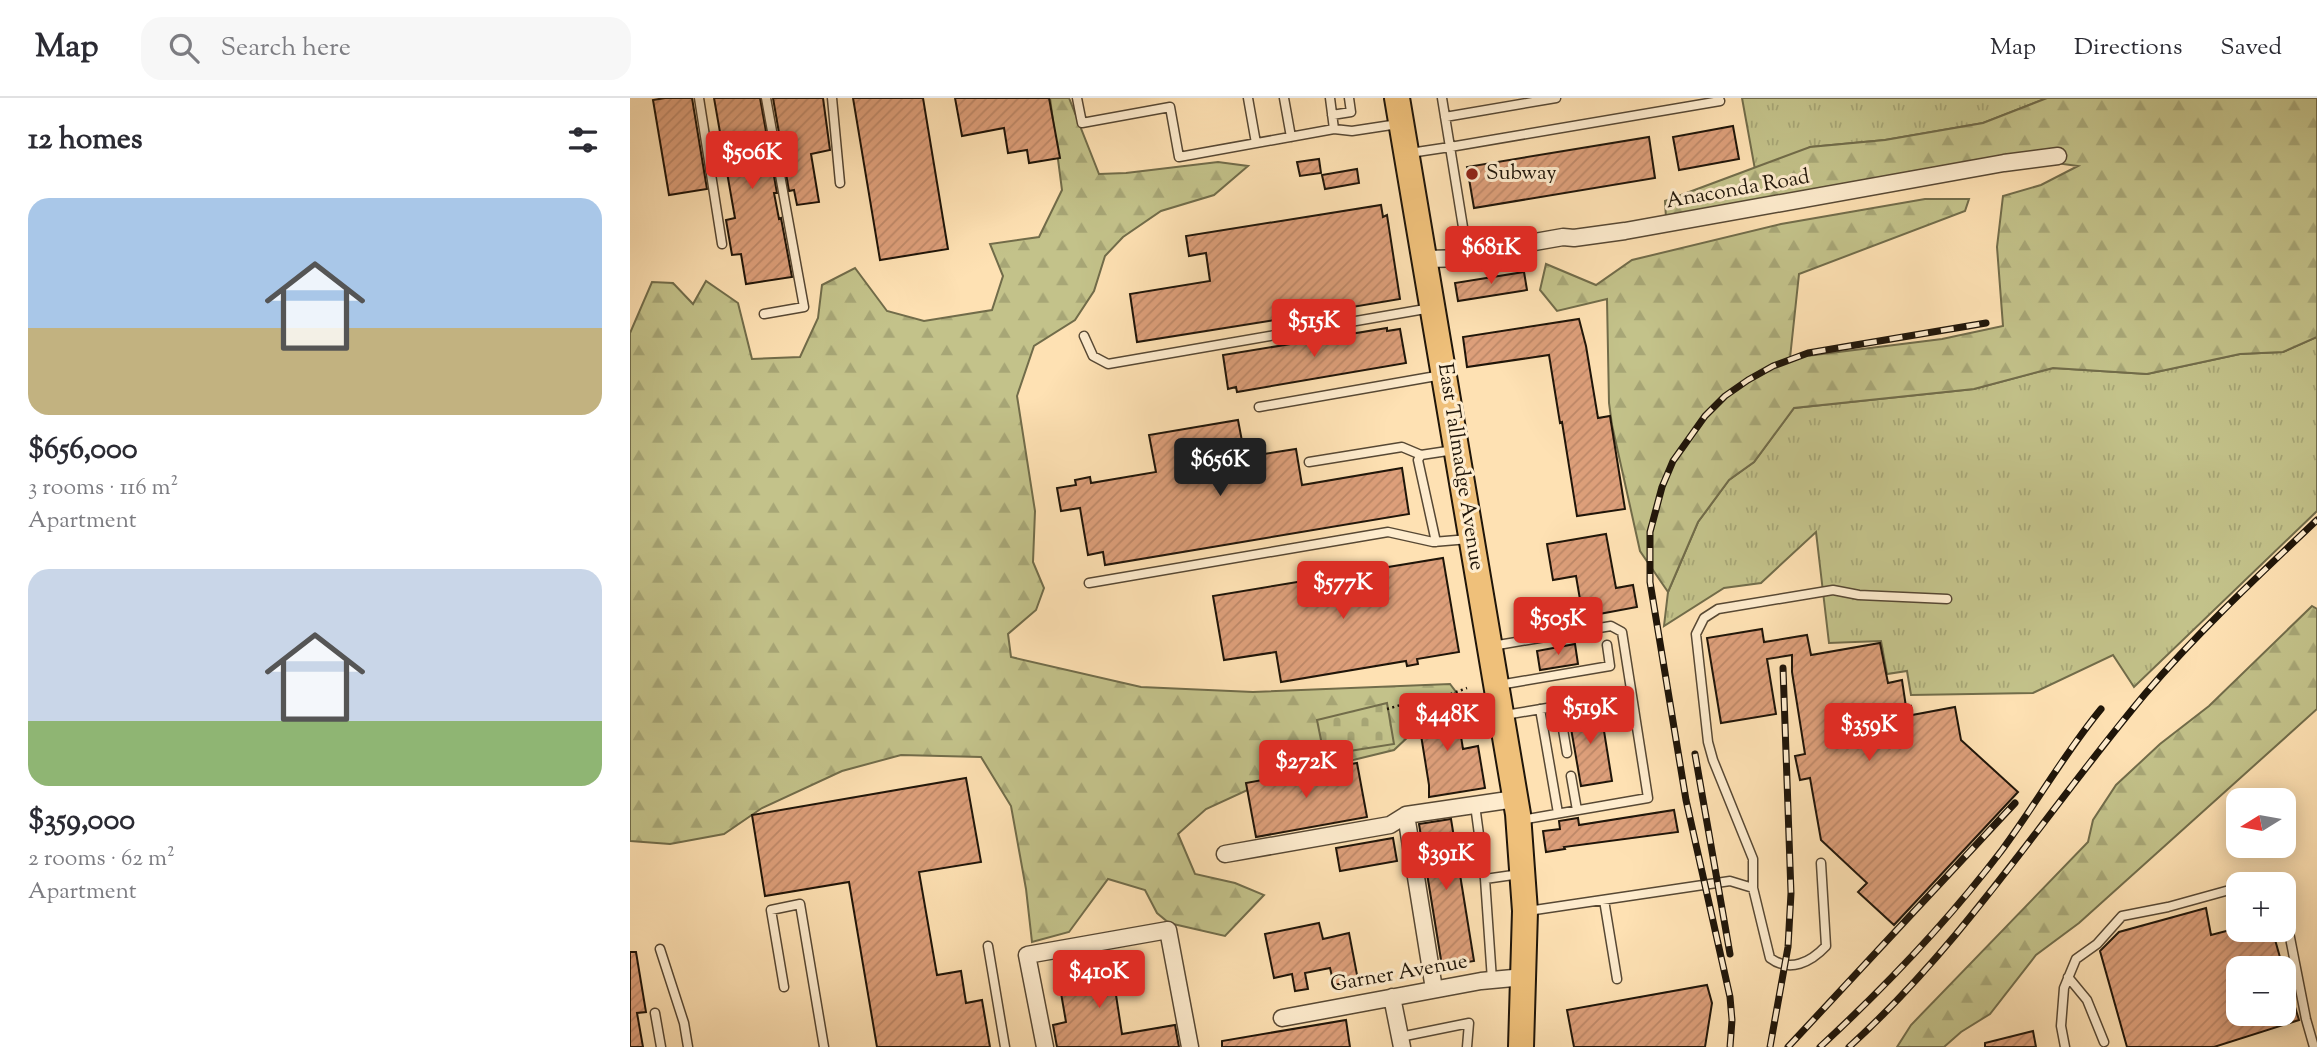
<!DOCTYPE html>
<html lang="en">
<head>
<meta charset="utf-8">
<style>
	body { margin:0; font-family:"Sorts Mill Goudy",serif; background:#f7f7f7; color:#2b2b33; height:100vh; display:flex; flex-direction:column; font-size:26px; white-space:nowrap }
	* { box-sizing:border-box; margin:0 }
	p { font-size:23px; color:#7c7c81 }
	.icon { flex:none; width:38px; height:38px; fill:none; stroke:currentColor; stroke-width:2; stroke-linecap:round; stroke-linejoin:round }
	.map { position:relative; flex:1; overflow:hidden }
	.panel { display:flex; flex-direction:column; background:#fff; width:630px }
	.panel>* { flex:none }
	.needle { width:46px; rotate:259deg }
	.controls { position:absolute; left:1596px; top:690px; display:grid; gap:14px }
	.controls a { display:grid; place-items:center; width:70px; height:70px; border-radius:14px; background:#fff; box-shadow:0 4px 18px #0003; font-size:35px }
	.price { position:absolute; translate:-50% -60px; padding:0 16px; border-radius:7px; background:#d93025; color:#fff; font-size:23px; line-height:46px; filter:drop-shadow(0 2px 4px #0008) }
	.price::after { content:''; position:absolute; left:50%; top:42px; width:21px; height:16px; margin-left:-10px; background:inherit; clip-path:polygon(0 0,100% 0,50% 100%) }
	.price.active { background:#222; color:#fff }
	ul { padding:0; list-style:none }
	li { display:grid; align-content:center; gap:14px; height:371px; padding:0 28px }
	li span { display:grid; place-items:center; height:217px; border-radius:21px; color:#555 }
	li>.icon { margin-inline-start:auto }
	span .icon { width:126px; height:126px; fill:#fffc; stroke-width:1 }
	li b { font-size:30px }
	h2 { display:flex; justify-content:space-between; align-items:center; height:84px; padding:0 28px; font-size:30px }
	header { display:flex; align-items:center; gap:42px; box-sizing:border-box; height:98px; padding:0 35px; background:#fff; border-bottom:2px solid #e1e1e2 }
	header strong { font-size:33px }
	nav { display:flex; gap:38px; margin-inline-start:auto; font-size:24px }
	.search { width:490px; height:63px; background:#f7f7f7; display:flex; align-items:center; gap:18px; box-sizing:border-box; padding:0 24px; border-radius:21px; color:#7c7c81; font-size:26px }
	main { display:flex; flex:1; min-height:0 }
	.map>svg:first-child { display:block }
	.grass { fill:url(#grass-tufts); stroke:#716c4a; stroke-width:2 }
	.forest { fill:url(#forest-firs); stroke:#716c4a; stroke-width:2 }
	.cemetery { fill:url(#cemetery-stones); stroke:#716c4a; stroke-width:2 }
	.building { fill:url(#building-hatch); stroke:#1f1509; stroke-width:2 }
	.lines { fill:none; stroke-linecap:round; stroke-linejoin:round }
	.lane-casing { stroke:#574834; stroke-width:11 }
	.street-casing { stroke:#574834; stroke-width:19 }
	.primary-casing { stroke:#1f1509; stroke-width:28 }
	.path { stroke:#1f1509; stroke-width:2.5; stroke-dasharray:2 3.5; stroke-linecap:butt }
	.lane { stroke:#feecce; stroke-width:8 }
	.street { stroke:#feecce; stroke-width:16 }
	.primary { stroke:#efc07a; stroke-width:24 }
	.rail-casing { stroke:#1f1509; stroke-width:7 }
	.rail { stroke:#feecce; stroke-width:4.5; stroke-dasharray:13; stroke-linecap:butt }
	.poi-dot { fill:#8f2418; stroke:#feecce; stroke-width:2.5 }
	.labels { text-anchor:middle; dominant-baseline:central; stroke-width:6; stroke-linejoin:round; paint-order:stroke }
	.poi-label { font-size:21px; fill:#1f1509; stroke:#feecce; text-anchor:start }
	.street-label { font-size:21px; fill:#1f1509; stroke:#feecce }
</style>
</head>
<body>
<header>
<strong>Map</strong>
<div class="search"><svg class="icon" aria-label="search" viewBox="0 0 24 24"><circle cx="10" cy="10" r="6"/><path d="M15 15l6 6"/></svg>Search here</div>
<nav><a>Map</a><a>Directions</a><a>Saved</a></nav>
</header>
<main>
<section class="panel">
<h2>12 homes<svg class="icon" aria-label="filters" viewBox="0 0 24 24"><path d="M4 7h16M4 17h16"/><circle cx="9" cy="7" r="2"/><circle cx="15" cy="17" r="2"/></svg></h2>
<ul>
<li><span style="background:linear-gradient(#a9c7e8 60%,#c2b280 0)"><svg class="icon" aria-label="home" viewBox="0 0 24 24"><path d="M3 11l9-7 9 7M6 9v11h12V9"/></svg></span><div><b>$656,000</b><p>3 rooms · 116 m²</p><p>Apartment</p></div></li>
<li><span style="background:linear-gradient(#c9d6e8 70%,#8fb573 0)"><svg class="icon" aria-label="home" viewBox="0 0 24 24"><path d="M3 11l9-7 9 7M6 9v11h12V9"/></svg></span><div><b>$359,000</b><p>2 rooms · 62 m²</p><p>Apartment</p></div></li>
</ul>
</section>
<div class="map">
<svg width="1687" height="949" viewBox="0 0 1687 949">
	<defs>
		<pattern id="grass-tufts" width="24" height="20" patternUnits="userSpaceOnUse" patternTransform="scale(1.75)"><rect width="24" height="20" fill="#c3c28a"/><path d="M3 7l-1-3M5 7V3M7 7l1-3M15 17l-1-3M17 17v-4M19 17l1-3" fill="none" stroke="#a7a676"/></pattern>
		<pattern id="forest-firs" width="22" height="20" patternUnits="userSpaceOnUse" patternTransform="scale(1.75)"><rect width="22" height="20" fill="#c3c28a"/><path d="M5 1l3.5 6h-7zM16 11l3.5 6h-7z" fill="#a7a676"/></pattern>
		<pattern id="cemetery-stones" width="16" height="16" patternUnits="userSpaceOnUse" patternTransform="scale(1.75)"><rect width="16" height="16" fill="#c3c28a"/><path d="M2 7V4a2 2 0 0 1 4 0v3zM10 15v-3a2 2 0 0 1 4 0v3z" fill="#a7a676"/></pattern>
		<pattern id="building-hatch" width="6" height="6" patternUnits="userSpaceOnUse" patternTransform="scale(1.75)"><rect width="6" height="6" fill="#dd9f7a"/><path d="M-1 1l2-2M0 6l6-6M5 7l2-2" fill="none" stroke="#bd8868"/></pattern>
	</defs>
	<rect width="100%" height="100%" fill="#fee1b3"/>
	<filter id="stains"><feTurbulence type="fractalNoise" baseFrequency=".00286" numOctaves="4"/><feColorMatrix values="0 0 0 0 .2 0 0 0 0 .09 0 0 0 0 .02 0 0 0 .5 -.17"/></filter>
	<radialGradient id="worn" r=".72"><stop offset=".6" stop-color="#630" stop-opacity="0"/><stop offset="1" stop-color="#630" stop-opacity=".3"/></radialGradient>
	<!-- grass -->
	<path class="grass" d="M 1112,0 L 1417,0 L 1353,25 L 1255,42 L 1180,49 L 1128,88 Z
		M 1687,239 L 1687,413 L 1504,589 L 1483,557 L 1403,595 L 1281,597 L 1277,573 L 1257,576 L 1251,543 L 1199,545 L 1186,434 L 1131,485 L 1094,490 L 1034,528 L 1038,494 L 1068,424 L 1099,382 L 1124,364 L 1164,310 L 1344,291 L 1423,270 L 1517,276 L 1610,256 L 1653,254 Z"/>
	<!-- forest -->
	<path class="forest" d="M 420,0 L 439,0 L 469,76 L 496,75 L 588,64 L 618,68 L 584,97 L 531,113 L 493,139 L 475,158 L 464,193 L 445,222 L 404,248 L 387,298 L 405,413 L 403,464 L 414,490 L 406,512 L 378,536 L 381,559 L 511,589 L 623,594 L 820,586 L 826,594 L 764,652 L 637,683 L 576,711 L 548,736 L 565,776 L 605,785 L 634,797 L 595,838 L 539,825 L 527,815 L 515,792 L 478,781 L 439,834 L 402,844 L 396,791 L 381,708 L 351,659 L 271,657 L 212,673 L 132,710 L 94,736 L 40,746 L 0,743 L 0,235 L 22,184 L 43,185 L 63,206 L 76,183 L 108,205 L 122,261 L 170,259 L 188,220 L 192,187 L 225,170 L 257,213 L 294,223 L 362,212 L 373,178 L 360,146 L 409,139 L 432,92 Z
		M 1417,0 L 1687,0 L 1687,239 L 1653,254 L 1610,256 L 1517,276 L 1423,270 L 1344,291 L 1164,310 L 1124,364 L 1099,382 L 1068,424 L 1038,494 L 1010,453 L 982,327 L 979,305 L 977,201 L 927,213 L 910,192 L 916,166 L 966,187 L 1002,162 L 1151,126 L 1295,101 L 1339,101 L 1335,113 L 1169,176 L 1160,260 L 1312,241 L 1373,228 L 1367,149 L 1373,98 L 1411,87 L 1448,68 L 1381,59 L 1036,120 L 1035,103 L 1180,49 L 1255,42 L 1353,25 Z
		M 1682,508 L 1687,511 L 1687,611 L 1449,825 L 1406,857 L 1360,916 L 1331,934 L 1314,949 L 1267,949 L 1281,927 L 1458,744 L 1463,722 L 1486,687 L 1530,646 L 1579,608 Z"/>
	<!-- cemetery -->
	<path class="cemetery" d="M 757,605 L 764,646 L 694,657 L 687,622 Z"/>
	<!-- building -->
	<path class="building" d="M 35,0 L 62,0 L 77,91 L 39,97 L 23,2 Z
		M 84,0 L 130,0 L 147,95 L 144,95 L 149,121 L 151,120 L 162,179 L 116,186 L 111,156 L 102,157 L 96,122 L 105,120 Z
		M 143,0 L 193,0 L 200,52 L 181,56 L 189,104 L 167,107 L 164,92 L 159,93 Z
		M 223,0 L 293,0 L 318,151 L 250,162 Z
		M 325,0 L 419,0 L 430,60 L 399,65 L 397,52 L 378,55 L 374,30 L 332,38 Z
		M 1103,28 L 1109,61 L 1049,72 L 1043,39 Z
		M 1019,39 L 1025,80 L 844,110 L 837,69 Z
		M 689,61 L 691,75 L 670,78 L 667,64 Z
		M 727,71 L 729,85 L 695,91 L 692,77 Z
		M 751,107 L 753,119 L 757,117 L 770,201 L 704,212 L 705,220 L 671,226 L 670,218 L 507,244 L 500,196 L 580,183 L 576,155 L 559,158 L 556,138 Z
		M 894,174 L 897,192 L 828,203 L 825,185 Z
		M 949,221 L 956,248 L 968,320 L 980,318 L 995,411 L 947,418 L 932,324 L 930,325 L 919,257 L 837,269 L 833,239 Z
		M 757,230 L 757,233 L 770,231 L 776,265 L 607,294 L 606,289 L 598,291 L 593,257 L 673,244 L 673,239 L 707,233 L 708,238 Z
		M 608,322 L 615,359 L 666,351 L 672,387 L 772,370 L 779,416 L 475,467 L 473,454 L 458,457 L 450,410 L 431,413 L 427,390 L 446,387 L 445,382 L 460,379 L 461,385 L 526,374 L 519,337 Z
		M 976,436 L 986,490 L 1003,487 L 1007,509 L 953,519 L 946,478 L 923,482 L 917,446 Z
		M 813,460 L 829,554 L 787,561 L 788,566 L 777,568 L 776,563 L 651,584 L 646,554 L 594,562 L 583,498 Z
		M 1132,531 L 1134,544 L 1177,537 L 1181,557 L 1250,545 L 1258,585 L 1272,582 L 1276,609 L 1281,608 L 1282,617 L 1325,609 L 1331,642 L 1388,694 L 1264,827 L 1228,794 L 1237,785 L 1191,742 L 1180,680 L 1170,682 L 1165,658 L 1175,656 L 1162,574 L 1162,557 L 1137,561 L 1146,616 L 1091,625 L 1077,540 Z
		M 945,546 L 948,566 L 910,572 L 907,553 Z
		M 815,602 L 819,628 L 829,626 L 833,651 L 848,648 L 855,690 L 799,699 L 799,687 L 786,606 Z
		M 970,608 L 982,683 L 951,688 L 938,613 Z
		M 727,665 L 737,719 L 626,739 L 616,685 Z
		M 336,680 L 351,764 L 289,774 L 307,877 L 331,873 L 336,905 L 352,902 L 360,949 L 247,949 L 219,784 L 135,798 L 122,717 Z
		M 1044,712 L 1048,734 L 934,749 L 935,751 L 916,754 L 913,733 L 930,731 L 929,723 L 948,720 L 949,727 Z
		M 821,721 L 844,863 L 812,868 L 789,726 Z
		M 763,740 L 767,763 L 710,773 L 706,750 Z
		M 1576,810 L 1581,837 L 1604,831 L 1642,831 L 1653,870 L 1608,870 L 1608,915 L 1654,915 L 1654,883 L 1657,883 L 1669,922 L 1584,949 L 1497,949 L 1470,853 L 1489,834 Z
		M 689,825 L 693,841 L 719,835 L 728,882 L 704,887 L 700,870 L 675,875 L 678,891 L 665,893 L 662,876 L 644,880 L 635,836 Z
		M 0,854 L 6,854 L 16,914 L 7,915 L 13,949 L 0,949 Z
		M 480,858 L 492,936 L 545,927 L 549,949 L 427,949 L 423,927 L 436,924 L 426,866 Z
		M 1077,887 L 1082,905 L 1075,949 L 944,949 L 937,912 Z
		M 716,922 L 720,949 L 592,949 L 592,943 Z
		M 1403,933 L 1406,949 L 1355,949 L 1355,945 Z"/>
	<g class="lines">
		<defs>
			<path id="lane" d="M 69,0 L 92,146
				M 202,0 L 210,85
				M 447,0 L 452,25 L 540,9 L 549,59 L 704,31 L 722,33 L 768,26
				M 618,0 L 626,45
				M 654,0 L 661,39
				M 700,0 L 704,31
				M 702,17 L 721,14 L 719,0
				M 815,19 L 926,0
				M 780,55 L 820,49 L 812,0
				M 838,160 L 820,49 L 1090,3
				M 134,216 L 174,209 L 136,0
				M 454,238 L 463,258 L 478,266 L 801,210
				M 629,309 L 812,277
				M 679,364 L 772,349 L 791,357
				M 806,444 L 788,362 L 791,357 L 824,352
				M 459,485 L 758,434 L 803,444 L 839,441
				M 862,548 L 981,528 L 992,534 L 1018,700 L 891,722
				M 869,587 L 980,568 L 977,547
				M 865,602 L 839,607 L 844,634 L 870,630
				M 910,611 L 928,715
				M 875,617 L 929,608 L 937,655
				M 941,678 L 947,712
				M 845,707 L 855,781 L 862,882
				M 855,781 L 890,776
				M 1123,790 L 1123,761 L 1083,662 L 1078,644 L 1066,536 L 1074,520 L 1088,511 L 1203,492 L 1229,497 L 1317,501
				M 974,802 L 987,881
				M 1654,809 L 1676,921 L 1684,949
				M 898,813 L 1100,783 L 1123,790 L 1140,860 C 1160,875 1181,864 1196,848 L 1191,765
				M 358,848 L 375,949
				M 30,851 L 54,925 L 58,949
				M 1438,879 L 1457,902 L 1474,944
				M 154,889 L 141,812 L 170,806 L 194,949
				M 25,915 L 31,949
				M 770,939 L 839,925 L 837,949
				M 1435,949 L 1431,928 L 1434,890 L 1446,861 L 1467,846 L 1492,818 L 1538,809 L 1603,791 L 1608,792"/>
			<path id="street" d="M 796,161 L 838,160 L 843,155 L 933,139 L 944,140 L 995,133 L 1374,65 L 1428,58
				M 776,717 L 804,891
				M 595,756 L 760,727 L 776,717 L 885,701
				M 762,899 L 772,949
				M 652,920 L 851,883 L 894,879
				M 415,949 L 397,857 L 538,832 L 560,949"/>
			<path id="primary" d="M 767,0 L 888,716 L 895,813 L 891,949"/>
		</defs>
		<!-- lane casing -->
		<use href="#lane" class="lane-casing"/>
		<!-- street casing -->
		<use href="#street" class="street-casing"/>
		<!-- primary casing -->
		<use href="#primary" class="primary-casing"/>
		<!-- path -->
		<path class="path" d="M 757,611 L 798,599 L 810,600 L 837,590"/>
		<!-- lane -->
		<use href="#lane" class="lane"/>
		<!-- street -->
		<use href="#street" class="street"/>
		<!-- primary -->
		<use href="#primary" class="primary"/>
		<defs>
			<path id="rail" d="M 1065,656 L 1100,856
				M 1100,949 L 1102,922 L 1100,899 L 1056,702 L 1020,484 L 1020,434 L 1032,389 L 1043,363 L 1075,318 L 1095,298 L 1118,282 L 1143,268 L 1178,255 L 1356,225
				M 1140,949 L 1158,849 L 1161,795 L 1153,570
				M 1158,949 L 1385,705
				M 1190,949 C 1255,889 1318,823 1372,752 C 1406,706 1434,656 1471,611
				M 1219,949 C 1334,845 1416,714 1515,596 C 1568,534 1628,478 1687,422"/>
		</defs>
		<!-- rail casing -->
		<use href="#rail" class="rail-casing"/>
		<!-- rail -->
		<use href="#rail" class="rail"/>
	</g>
	<!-- markers -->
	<circle class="poi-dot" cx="842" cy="76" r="7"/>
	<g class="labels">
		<!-- poi labels -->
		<g class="poi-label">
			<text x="856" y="76">Subway</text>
		</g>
		<!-- street labels -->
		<g class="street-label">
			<text transform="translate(1108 92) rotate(-10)">Anaconda Road</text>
			<text transform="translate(830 369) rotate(81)">East Tallmadge Avenue</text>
			<text transform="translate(769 876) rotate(-10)">Garner Avenue</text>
		</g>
	</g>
	<rect width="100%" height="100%" filter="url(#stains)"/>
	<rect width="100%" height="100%" fill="url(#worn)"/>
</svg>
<div class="controls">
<a><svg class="needle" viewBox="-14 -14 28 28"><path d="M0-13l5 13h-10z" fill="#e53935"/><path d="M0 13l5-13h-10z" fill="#7c7c81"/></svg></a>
<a>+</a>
<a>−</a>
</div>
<b class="price" style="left:122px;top:93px">$506K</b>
<b class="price" style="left:861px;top:188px">$681K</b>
<b class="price" style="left:684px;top:261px">$515K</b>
<b class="price active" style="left:590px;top:400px">$656K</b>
<b class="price" style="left:713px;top:523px">$577K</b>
<b class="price" style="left:928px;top:559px">$505K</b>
<b class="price" style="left:960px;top:648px">$519K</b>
<b class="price" style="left:817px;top:655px">$448K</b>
<b class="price" style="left:1239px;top:665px">$359K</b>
<b class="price" style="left:676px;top:702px">$272K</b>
<b class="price" style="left:816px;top:794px">$391K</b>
<b class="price" style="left:469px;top:912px">$410K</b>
</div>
</main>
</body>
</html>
